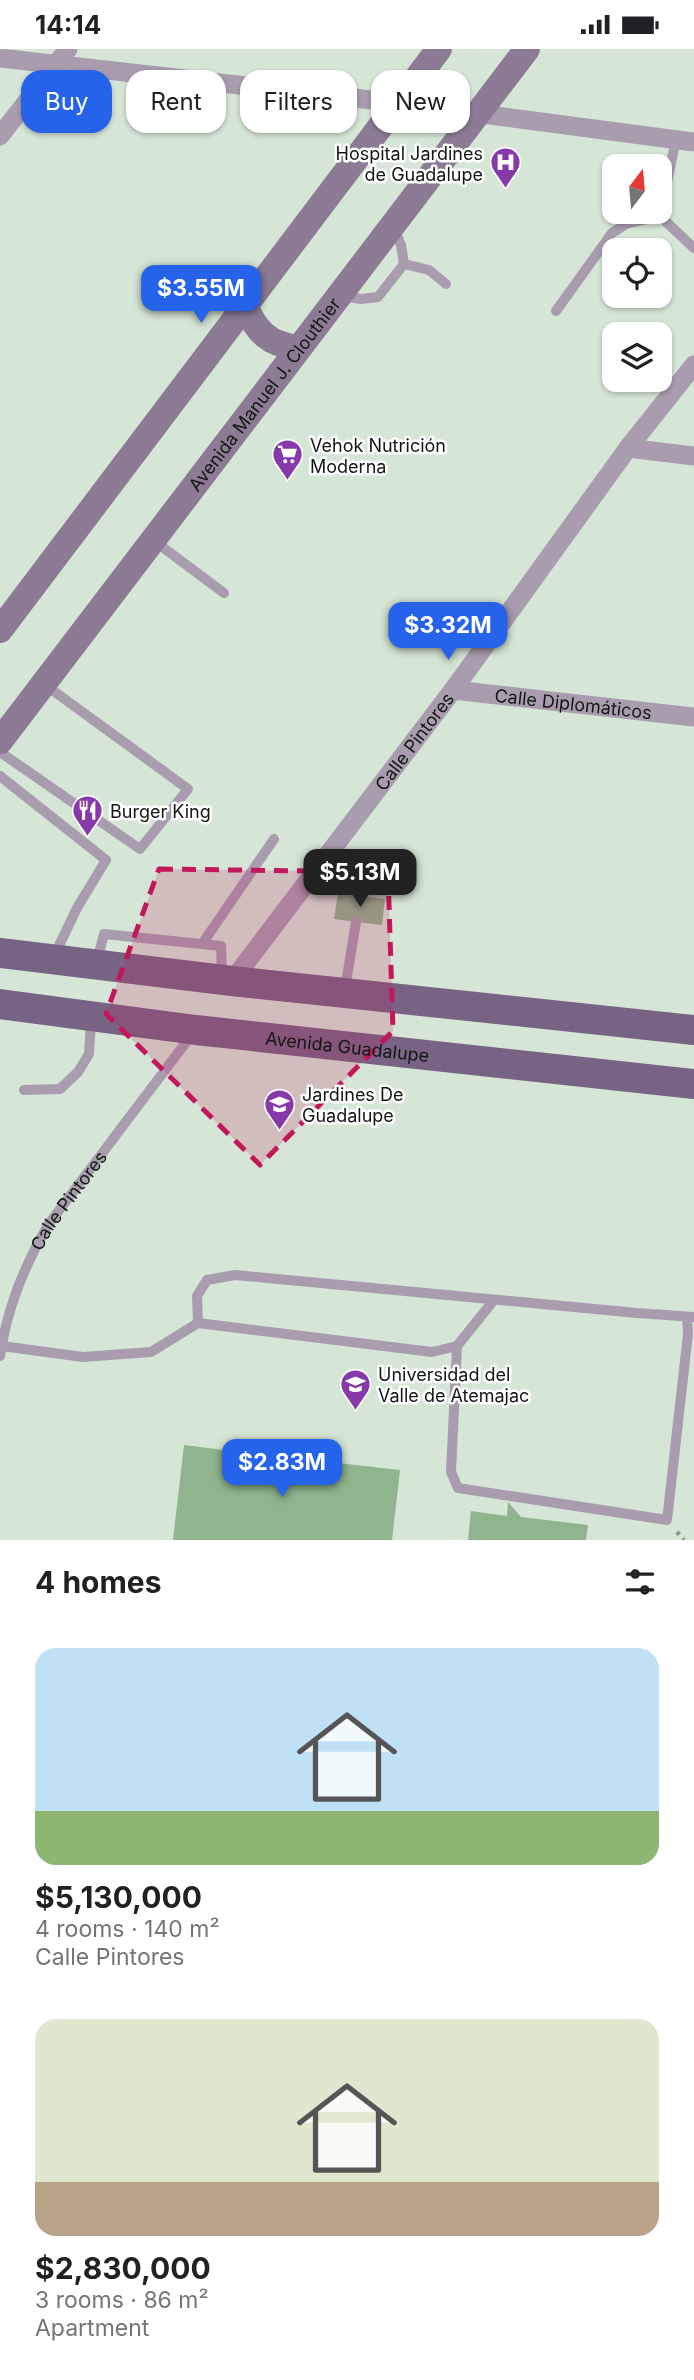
<!DOCTYPE html>
<html lang="en">
<head>
<meta charset="utf-8">
<style>
	body { margin:0; font-family:Inter,sans-serif; background:#f2f2f2; color:#202124; height:100vh; display:flex; flex-direction:column; font-size:26px; white-space:nowrap }
	* { box-sizing:border-box; margin:0 }
	p { font-size:23px; color:#757577 }
	.icon { flex:none; width:38px; height:38px; fill:none; stroke:currentColor; stroke-width:2; stroke-linecap:round; stroke-linejoin:round }
	.map { position:relative; height:1491px; overflow:hidden }
	.drawer { display:flex; flex-direction:column; background:#fff; flex:1 }
	.drawer>* { flex:none }
	.banner { position:absolute; left:21px; top:21px; width:653px; height:63px; display:flex; gap:14px }
	.needle { width:46px; rotate:16deg }
	.controls { position:absolute; left:602px; top:105px; display:grid; gap:14px }
	.controls a { display:grid; place-items:center; width:70px; height:70px; border-radius:14px; background:#fff; box-shadow:0 2px 5px #0004; font-size:35px }
	.price { position:absolute; translate:-50% -60px; padding:0 16px; border-radius:14px; background:#2563eb; color:#fff; font-size:23px; line-height:46px; filter:drop-shadow(0 2px 4px #0008) }
	.price::after { content:''; position:absolute; left:50%; top:42px; width:21px; height:16px; margin-left:-10px; background:inherit; clip-path:polygon(0 0,100% 0,50% 100%) }
	.price.current { background:#222; color:#fff }
	ul { padding:0; list-style:none }
	li { display:grid; align-content:center; gap:14px; height:371px; padding:0 35px }
	li span { display:grid; place-items:center; height:217px; border-radius:21px; color:#555 }
	li>.icon { margin-inline-start:auto }
	span .icon { width:126px; height:126px; fill:#fffc; stroke-width:1 }
	li b { font-size:30px }
	h2 { display:flex; justify-content:space-between; align-items:center; height:84px; padding:0 35px; font-size:30px }
	.tag { padding:0 24px; border-radius:21px; background:#fff; box-shadow:0 2px 5px #0004; font-size:24px; line-height:63px }
	.tag.current { background:#2563eb; color:#fff }
	.status { display:flex; justify-content:space-between; align-items:center; height:49px; padding:0 35px; background:#fff; direction:ltr }
	.status svg { height:19px; fill:currentColor }
	.map>svg:first-child { display:block }
	.building { fill:#8fb48e }
	.lines { fill:none; stroke-linecap:round; stroke-linejoin:round }
	.path { stroke:#8c998c; stroke-width:4.5; stroke-dasharray:3.5 5; stroke-linecap:butt }
	.service { stroke:#a99caf; stroke-width:10 }
	.minor { stroke:#a99caf; stroke-width:19 }
	.secondary { stroke:#8d7b96; stroke-width:26 }
	.primary { stroke:#796384; stroke-width:30 }
	.marked { fill:#c2185b; fill-opacity:0.2; stroke:#c2185b; stroke-width:5; stroke-dasharray:14 9; stroke-linejoin:round }
	.labels { text-anchor:middle; dominant-baseline:central; stroke-width:5; stroke-linejoin:round; paint-order:stroke }
	.poi-label { font-size:18px; fill:#111711; stroke:#fff; text-anchor:start }
	.street-label { font-size:18px; fill:#111711; stroke:#fff }
</style>
</head>
<body>
<div class="status"><b>14:14</b><svg viewBox="0 0 49 12"><path d="M0 12V9h3v3zM5 12V6h3v6zM10 12V3h3v9zM15 12V0h3v12zM26 1h20v11H26zM47 4h2v5h-2z"/></svg></div>
<div class="map">
<svg width="694" height="1491" viewBox="0 0 694 1491">
	<rect width="100%" height="100%" fill="#d6e6d6"/>
	<!-- building -->
	<path class="building" d="M 338,844 L 385,850 L 382,876 L 334,870 Z
		M 184,1396 L 280,1408 L 278,1422 L 301,1424 L 303,1410 L 400,1421 L 392,1491 L 173,1491 Z
		M 508,1453 L 521,1468 L 588,1476 L 586,1491 L 468,1491 L 471,1462 L 507,1467 Z"/>
	<g class="lines">
		<!-- path -->
		<path class="path" d="M 677,1483 L 684,1491"/>
		<!-- service -->
		<g class="service">
			<path d="M 676,90 L 660,167 L 694,199"/>
			<path d="M 404,215 L 429,221 L 446,235"/>
			<path d="M 342,247 L 361,250 L 378,248 L 404,215 L 401,196 L 394,180"/>
			<path d="M 556,262 L 612,184 L 626,175 L 660,167"/>
			<path d="M 153,491 L 224,544"/>
			<path d="M 0,703 L 140,800 L 188,740 L 44,635"/>
			<path d="M 0,727 L 106,811 L 77,859 L 54,907"/>
			<path d="M 315,824 L 360,830 L 359,846"/>
			<path d="M 202,895 L 274,790"/>
			<path d="M 97,912 L 104,885 L 221,897 L 222,927"/>
			<path d="M 345,940 L 356,873"/>
			<path d="M 24,1041 L 60,1040 L 78,1023 L 89,1005 L 91,971"/>
			<path d="M 198,1274 L 197,1247 L 207,1231 L 235,1226 L 637,1264 L 694,1268"/>
			<path d="M 2,1297 L 83,1308 L 151,1303 L 198,1274 L 432,1303 L 457,1297 L 494,1251"/>
			<path d="M 457,1297 L 451,1423 L 458,1439 L 667,1471 L 688,1285 L 687,1269"/>
			<path id="s1" d="M 0,1307 C 7,1259 24,1218 48,1176 L 193,984"/>
		</g>
		<!-- minor -->
		<g class="minor">
			<path d="M 0,9 L 398,54 L 694,93"/>
			<path d="M 0,87 L 68,0"/>
			<path d="M 628,399 L 694,407"/>
			<path id="s2" d="M 453,641 L 694,668"/>
			<path id="s3" d="M 232,932 L 453,641 L 628,399 L 694,316"/>
		</g>
		<!-- secondary -->
		<g class="secondary">
			<path d="M 245,257 C 257,283 268,295 298,299"/>
			<path d="M 0,581 L 439,0"/>
			<path id="s4" d="M 0,692 L 527,0"/>
		</g>
		<!-- primary -->
		<g class="primary">
			<path d="M 0,904 L 232,932 L 694,981"/>
			<path id="s5" d="M 0,955 L 196,981 L 694,1035"/>
		</g>
	</g>
	<!-- marked area -->
	<path class="marked" d="M 159,820 L 388,823 L 393,982 L 260,1116 L 106,965 Z"/>
	<!-- icons -->
	<defs>
		<symbol id="hospital-pin" viewBox="-11 -11 22 30"><path d="M0 17L-7.5 6A9.5 9.5 0 1 1 7.5 6Z" fill="#8739a9" stroke="#fff"/><path d="M-5-5h3v3.5h4V-5h3V5h-3V1.5h-4V5h-3Z" fill="#fff"/></symbol>
		<symbol id="supermarket-pin" viewBox="-11 -11 22 30"><path d="M0 17L-7.5 6A9.5 9.5 0 1 1 7.5 6Z" fill="#8739a9" stroke="#fff"/><path d="M-6-5.5h2.5l.6 2H6L4.5 2H-2.5L-4.4-4H-6ZM-1.5 3.2a1.3 1.3 0 1 0 .1 0ZM3 3.2a1.3 1.3 0 1 0 .1 0Z" fill="#fff"/></symbol>
		<symbol id="restaurant-pin" viewBox="-11 -11 22 30"><path d="M0 17L-7.5 6A9.5 9.5 0 1 1 7.5 6Z" fill="#8739a9" stroke="#fff"/><path d="M-5-6h1v4h1v-4h1v4h1v-4h1v5L-1.5 .5V6h-2V.5L-5-1ZM5-6V6H3V1.5H1.5Q1.5-4 5-6Z" fill="#fff"/></symbol>
		<symbol id="school-pin" viewBox="-11 -11 22 30"><path d="M0 17L-7.5 6A9.5 9.5 0 1 1 7.5 6Z" fill="#8739a9" stroke="#fff"/><path d="M0-5L7-2L0 1L-7-2ZM-4 1L0 2.5L4 1V4Q0 6-4 4Z" fill="#fff"/></symbol>
		<symbol id="university-pin" viewBox="-11 -11 22 30"><path d="M0 17L-7.5 6A9.5 9.5 0 1 1 7.5 6Z" fill="#8739a9" stroke="#fff"/><path d="M0-5L7-2L0 1L-7-2ZM-4 1L0 2.5L4 1V4Q0 6-4 4Z" fill="#fff"/></symbol>
	</defs>
	<g fill-rule="evenodd">
		<use href="#hospital-pin" x="488" y="96" width="35" height="47"/>
		<use href="#supermarket-pin" x="270" y="388" width="35" height="47"/>
		<use href="#restaurant-pin" x="70" y="744" width="35" height="47"/>
		<use href="#school-pin" x="262" y="1038" width="35" height="47"/>
		<use href="#university-pin" x="338" y="1318" width="35" height="47"/>
	</g>
	<g class="labels">
		<!-- poi labels -->
		<g class="poi-label">
			<text x="483" y="104" text-anchor="end">Hospital Jardines<tspan x="483" dy="21">de Guadalupe</tspan></text>
			<text x="310" y="396">Vehok Nutrición<tspan x="310" dy="21">Moderna</tspan></text>
			<text x="110" y="762">Burger King</text>
			<text x="302" y="1045">Jardines De<tspan x="302" dy="21">Guadalupe</tspan></text>
			<text x="378" y="1325">Universidad del<tspan x="378" dy="21">Valle de Atemajac</tspan></text>
		</g>
		<!-- street labels -->
		<g class="street-label">
			<text stroke="none"><textPath href="#s4" startOffset="436">Avenida Manuel J. Clouthier</textPath></text>
			<text stroke="none"><textPath href="#s2" startOffset="121">Calle Diplomáticos</textPath></text>
			<text stroke="none"><textPath href="#s3" startOffset="301">Calle Pintores</textPath></text>
			<text stroke="none"><textPath href="#s5" startOffset="350">Avenida Guadalupe</textPath></text>
			<text stroke="none"><textPath href="#s1" startOffset="172">Calle Pintores</textPath></text>
		</g>
	</g>
</svg>
<div class="controls">
<a><svg class="needle" viewBox="-14 -14 28 28"><path d="M0-13l5 13h-10z" fill="#e53935"/><path d="M0 13l5-13h-10z" fill="#757577"/></svg></a>
<a><svg class="icon" aria-label="locate" viewBox="0 0 24 24"><circle cx="12" cy="12" r="6"/><path d="M12 2v4M12 18v4M2 12h4M18 12h4"/></svg></a>
<a><svg class="icon" aria-label="layers" viewBox="0 0 24 24"><path d="M12 4l9 5-9 5-9-5zM3 14l9 5 9-5"/></svg></a>
</div>
<b class="price" style="left:201px;top:276px">$3.55M</b>
<b class="price" style="left:448px;top:613px">$3.32M</b>
<b class="price current" style="left:360px;top:860px">$5.13M</b>
<b class="price" style="left:282px;top:1450px">$2.83M</b>
<div class="banner">
<a class="tag current">Buy</a>
<a class="tag">Rent</a>
<a class="tag">Filters</a>
<a class="tag">New</a>
</div>
</div>
<section class="drawer">
<h2>4 homes<svg class="icon" aria-label="filters" viewBox="0 0 24 24"><path d="M4 7h16M4 17h16"/><circle cx="9" cy="7" r="2"/><circle cx="15" cy="17" r="2"/></svg></h2>
<ul>
<li><span style="background:linear-gradient(#bfe0f5 75%,#8fb573 0)"><svg class="icon" aria-label="home" viewBox="0 0 24 24"><path d="M3 11l9-7 9 7M6 9v11h12V9"/></svg></span><div><b>$5,130,000</b><p>4 rooms · 140 m²</p><p>Calle Pintores</p></div></li>
<li><span style="background:linear-gradient(#dfe7d0 75%,#b9a48a 0)"><svg class="icon" aria-label="home" viewBox="0 0 24 24"><path d="M3 11l9-7 9 7M6 9v11h12V9"/></svg></span><div><b>$2,830,000</b><p>3 rooms · 86 m²</p><p>Apartment</p></div></li>
</ul>
</section>
</body>
</html>
